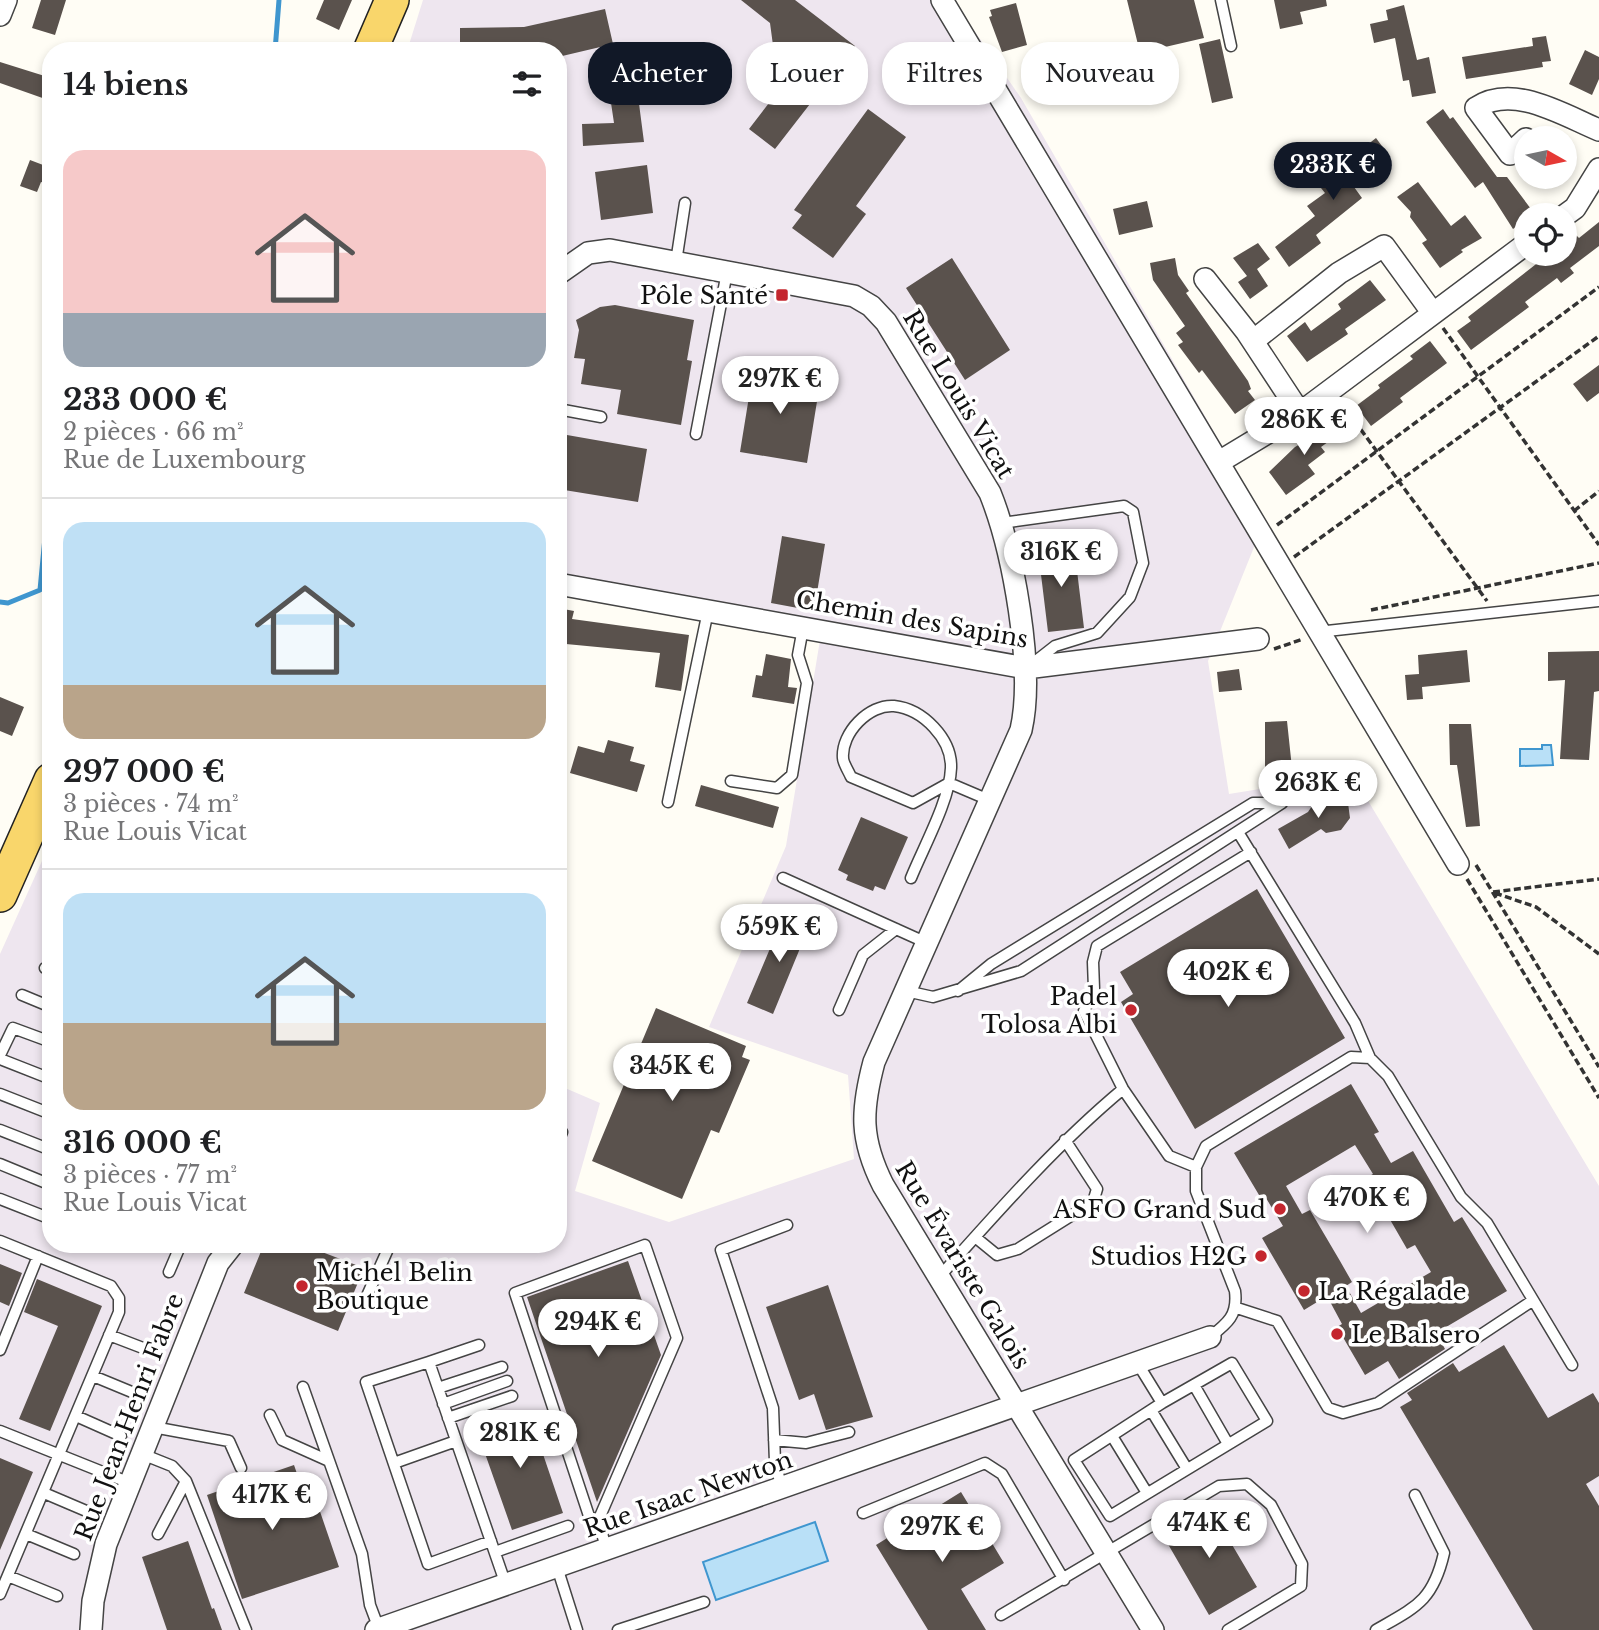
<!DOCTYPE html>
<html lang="fr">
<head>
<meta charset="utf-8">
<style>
	body { margin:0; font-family:"Libre Baskerville",serif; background:#f2f2f2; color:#202124; height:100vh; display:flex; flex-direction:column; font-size:26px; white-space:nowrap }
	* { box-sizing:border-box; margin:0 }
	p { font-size:23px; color:#757577 }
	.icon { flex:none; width:38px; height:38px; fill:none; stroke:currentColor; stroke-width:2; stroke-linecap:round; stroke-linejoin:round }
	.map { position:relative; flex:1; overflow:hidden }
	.drawer { position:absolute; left:42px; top:42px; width:525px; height:1211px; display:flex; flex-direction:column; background:#fff; border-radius:28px; box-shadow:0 4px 10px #0003 }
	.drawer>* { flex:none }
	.hud { position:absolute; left:588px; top:42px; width:665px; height:63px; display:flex; gap:14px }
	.needle { width:46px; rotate:99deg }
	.tools { position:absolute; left:1514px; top:126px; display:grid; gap:14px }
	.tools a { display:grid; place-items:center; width:63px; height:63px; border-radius:50%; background:#fff; box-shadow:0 4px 10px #0003; font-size:35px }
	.price { position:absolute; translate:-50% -60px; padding:0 16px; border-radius:24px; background:#fff; color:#222; font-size:23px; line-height:46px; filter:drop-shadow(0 2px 4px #0008) }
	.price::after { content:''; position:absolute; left:50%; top:42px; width:21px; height:16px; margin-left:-10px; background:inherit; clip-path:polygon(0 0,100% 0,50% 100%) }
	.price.current { background:#111827; color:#fff }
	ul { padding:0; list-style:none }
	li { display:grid; align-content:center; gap:14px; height:371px; padding:0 21px }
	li+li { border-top:2px solid #e0e0e0 }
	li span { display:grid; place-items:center; height:217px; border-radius:21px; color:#555 }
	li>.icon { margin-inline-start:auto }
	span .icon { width:126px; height:126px; fill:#fffc; stroke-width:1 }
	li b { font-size:30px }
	h2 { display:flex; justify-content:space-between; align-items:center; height:84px; padding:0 21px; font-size:30px }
	.tag { padding:0 24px; border-radius:28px; background:#fff; box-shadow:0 4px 10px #0003; font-size:24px; line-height:63px }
	.tag.current { background:#111827; color:#fff }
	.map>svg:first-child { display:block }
	.industrial { fill:#eee6ef }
	.water { fill:#b9e0f7; stroke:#3f96cf; stroke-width:2 }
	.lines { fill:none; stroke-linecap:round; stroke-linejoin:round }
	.stream { stroke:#3f96cf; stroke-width:5 }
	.building { fill:#5a524d; fill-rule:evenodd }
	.service-casing { stroke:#444; stroke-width:13 }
	.minor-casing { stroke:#444; stroke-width:24 }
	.primary-casing { stroke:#222; stroke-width:36 }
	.path { stroke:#333; stroke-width:3.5; stroke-dasharray:7 3.5; stroke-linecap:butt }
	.service { stroke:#fff; stroke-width:10 }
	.minor { stroke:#fff; stroke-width:21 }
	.primary { stroke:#f9d66b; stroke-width:33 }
	.poi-dot { fill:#c4262e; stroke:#fff; stroke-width:2.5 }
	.labels { text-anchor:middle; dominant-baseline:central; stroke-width:7; stroke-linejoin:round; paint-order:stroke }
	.poi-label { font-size:24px; fill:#111; stroke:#fff; text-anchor:end }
	.street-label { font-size:24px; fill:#111; stroke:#fff }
</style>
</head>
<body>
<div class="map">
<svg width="1599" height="1630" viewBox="0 0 1599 1630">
	<rect width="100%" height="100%" fill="#fffdf5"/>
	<!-- industrial -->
	<path class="industrial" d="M 423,0 L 953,0 L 1021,98 L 1265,520 L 1208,661 L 1229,794 L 1352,774 L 1599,1186 L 1599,1630 L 0,1630 L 0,954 L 51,841 L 51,1244 L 558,1244 L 558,1085 L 600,1103 L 575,1191 L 669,1222 L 854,1159 L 848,1075 L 709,1027 L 786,846 L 820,640 L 558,590 L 558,51 L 407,51 Z"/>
	<!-- water -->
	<path class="water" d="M 1542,745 L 1551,745 L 1553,765 L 1520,766 L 1520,749 L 1542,749 Z
		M 815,1522 L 828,1561 L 716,1600 L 703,1562 Z"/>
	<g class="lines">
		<!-- stream -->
		<path class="stream" d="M 275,51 L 279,0
			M 0,602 L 8,603 L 40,590 L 46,527 L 51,522"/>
	</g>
	<!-- building -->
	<path class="building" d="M 41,0 L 66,0 L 55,35 L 32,28 Z
		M 324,0 L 352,0 L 339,30 L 316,19 Z
		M 741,0 L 795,0 L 855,46 L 775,149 L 749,129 L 779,90 L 770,23 Z
		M 1127,0 L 1194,0 L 1204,38 L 1165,47 L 1170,67 L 1145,73 Z
		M 1274,0 L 1326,0 L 1327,6 L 1300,12 L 1303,24 L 1280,29 Z
		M 1016,3 L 1027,45 L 1002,52 L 989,17 L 992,16 L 990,10 Z
		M 1404,5 L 1417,60 L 1429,57 L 1436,93 L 1412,97 L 1409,80 L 1403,81 L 1395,38 L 1374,43 L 1370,24 L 1388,20 L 1386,10 Z
		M 605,9 L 613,44 L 558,57 L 558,51 L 460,51 L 460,28 L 524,27 Z
		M 1546,36 L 1551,61 L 1542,62 L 1543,67 L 1466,79 L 1462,57 L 1533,46 L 1532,38 Z
		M 1220,39 L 1233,98 L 1212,103 L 1199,44 Z
		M 1585,50 L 1599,57 L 1599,79 L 1592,95 L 1569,84 Z
		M 0,62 L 51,78 L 51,101 L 0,83 Z
		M 635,73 L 644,142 L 583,146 L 582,124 L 614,123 L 607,76 Z
		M 868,109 L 906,137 L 856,206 L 866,214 L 833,258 L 792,228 L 802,215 L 794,210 Z
		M 1443,109 L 1450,119 L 1453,117 L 1497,177 L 1507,177 L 1534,213 L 1526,215 L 1526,219 L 1513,229 L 1483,182 L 1475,188 L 1426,122 Z
		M 1376,138 L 1390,157 L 1354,187 L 1362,198 L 1316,235 L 1321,243 L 1289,267 L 1275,247 L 1315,216 L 1307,206 L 1325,193 L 1321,188 L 1352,165 L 1348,160 Z
		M 30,160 L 51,168 L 51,185 L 41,182 L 37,192 L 20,186 Z
		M 647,165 L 653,213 L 601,220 L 595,172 Z
		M 1418,182 L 1451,226 L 1465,215 L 1482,238 L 1461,250 L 1463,252 L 1440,268 L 1422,243 L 1427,240 L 1410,217 L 1411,212 L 1397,197 Z
		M 1147,201 L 1153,227 L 1119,235 L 1113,209 Z
		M 1599,222 L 1599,246 L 1570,268 L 1574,273 L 1561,283 L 1557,278 L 1525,302 L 1529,307 L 1471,350 L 1457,331 L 1471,321 L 1468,317 L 1549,254 L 1564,254 L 1564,241 L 1575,234 L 1579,238 Z
		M 1258,243 L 1270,259 L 1257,269 L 1268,286 L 1250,299 L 1238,282 L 1247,276 L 1233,258 Z
		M 952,258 L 1010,350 L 965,380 L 906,288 Z
		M 1175,258 L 1178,275 L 1189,291 L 1186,293 L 1248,381 L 1251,389 L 1248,391 L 1255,400 L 1235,414 L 1202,370 L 1199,373 L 1178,345 L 1183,342 L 1176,333 L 1185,326 L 1153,280 L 1150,263 Z
		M 1370,280 L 1386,300 L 1345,329 L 1348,334 L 1307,362 L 1287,336 L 1305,322 L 1311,331 L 1341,309 L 1338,304 Z
		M 615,305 L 694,320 L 687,360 L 692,361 L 681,425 L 617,414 L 621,390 L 581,384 L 585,359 L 574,358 L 579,330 L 576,320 L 600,307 Z
		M 1430,341 L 1447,363 L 1400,398 L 1403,402 L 1371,426 L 1356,406 L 1380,388 L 1378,385 L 1413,359 L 1410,356 Z
		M 1599,365 L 1599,393 L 1587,402 L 1573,384 Z
		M 767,369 L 808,376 L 808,381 L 820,383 L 807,463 L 740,452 L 753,372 L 766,374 Z
		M 1325,418 L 1332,426 L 1340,421 L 1346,429 L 1321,447 L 1325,452 L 1308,465 L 1315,474 L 1286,495 L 1269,472 L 1295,447 L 1314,436 L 1309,430 Z
		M 567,435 L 647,449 L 638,502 L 558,489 Z
		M 782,536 L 825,544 L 814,611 L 771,603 Z
		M 1074,546 L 1084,628 L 1048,632 L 1038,550 Z
		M 558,608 L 574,611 L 572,619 L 689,635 L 681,691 L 655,687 L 660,653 L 566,644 L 564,655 L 558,654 Z
		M 1467,650 L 1470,682 L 1422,687 L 1423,699 L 1407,700 L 1405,675 L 1419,674 L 1418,655 Z
		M 1599,651 L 1599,691 L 1594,692 L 1589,760 L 1560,759 L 1565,680 L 1548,681 L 1548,652 Z
		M 766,654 L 791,659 L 788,687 L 797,688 L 794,704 L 752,697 L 756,675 L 762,676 Z
		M 1239,669 L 1242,690 L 1219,692 L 1217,672 Z
		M 0,697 L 24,707 L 12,736 L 0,731 Z
		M 1287,721 L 1292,768 L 1265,771 L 1265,722 Z
		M 1449,724 L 1471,724 L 1480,826 L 1466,827 L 1457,765 L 1450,765 Z
		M 608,740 L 634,747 L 630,761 L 645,765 L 637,792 L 570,773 L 578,746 L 604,753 Z
		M 701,785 L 779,807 L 773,828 L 695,806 Z
		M 1335,793 L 1348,803 L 1350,818 L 1341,830 L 1326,833 L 1321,829 L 1289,849 L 1278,829 L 1308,812 L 1320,794 Z
		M 861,817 L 908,837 L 885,890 L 875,886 L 873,891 L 846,880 L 848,875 L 838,870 Z
		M 1257,889 L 1345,1038 L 1195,1129 L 1121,1002 L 1133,994 L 1120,972 Z
		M 785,913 L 810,924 L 773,1014 L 747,1003 Z
		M 656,1008 L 746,1046 L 742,1057 L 750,1060 L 719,1133 L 711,1130 L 682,1199 L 592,1161 Z
		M 1351,1084 L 1379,1132 L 1374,1134 L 1391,1163 L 1413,1151 L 1454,1222 L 1462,1217 L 1507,1291 L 1436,1333 L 1445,1349 L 1399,1379 L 1388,1361 L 1365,1375 L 1337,1327 L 1342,1324 L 1327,1296 L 1304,1310 L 1262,1238 L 1283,1226 L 1266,1198 L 1262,1200 L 1234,1153 ZM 1355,1145 L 1373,1174 L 1366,1178 L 1407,1249 L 1415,1245 L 1431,1272 L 1361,1313 L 1346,1286 L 1352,1282 L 1340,1261 L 1310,1210 L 1302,1214 L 1286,1186 Z
		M 264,1244 L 301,1244 L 364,1268 L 338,1331 L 244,1293 Z
		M 628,1261 L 661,1355 L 597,1502 L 527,1297 Z
		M 0,1264 L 22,1273 L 9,1306 L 0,1302 Z
		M 37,1279 L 102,1306 L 50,1431 L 19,1419 L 58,1326 L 24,1312 Z
		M 828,1285 L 873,1417 L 826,1430 L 814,1394 L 799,1400 L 766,1307 Z
		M 1504,1345 L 1548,1418 L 1593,1393 L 1599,1403 L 1599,1476 L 1586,1484 L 1599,1506 L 1599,1630 L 1533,1630 L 1400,1407 L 1412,1400 L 1407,1393 L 1453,1363 L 1459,1372 Z
		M 528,1410 L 563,1513 L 512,1530 L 476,1428 Z
		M 0,1458 L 33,1472 L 0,1550 Z
		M 294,1465 L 304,1494 L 313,1491 L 339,1567 L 242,1599 L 207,1495 Z
		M 961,1492 L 1004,1563 L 961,1589 L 986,1630 L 928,1630 L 876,1545 Z
		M 1208,1504 L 1257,1587 L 1209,1615 L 1161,1532 Z
		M 188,1541 L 212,1609 L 214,1608 L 222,1630 L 167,1630 L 142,1557 Z"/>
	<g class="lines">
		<defs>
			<path id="service" d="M 1221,0 L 1231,46
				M 676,262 L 685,203
				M 558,409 L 601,417
				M 696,434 L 727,272
				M 1002,523 L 1124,506 L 1133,512 L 1143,563 L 1130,597 L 1097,633 L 1055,646 L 1032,664
				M 1318,632 L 1599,601
				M 731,781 L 777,788 L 792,775 L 807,683 L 798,655 L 803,628
				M 668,802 L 708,611
				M 1238,832 L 1355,1023 L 1370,1058
				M 783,878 L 927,943
				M 911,878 C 923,848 950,800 951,768 C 952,739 923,709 894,706 C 869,704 841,733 843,758 C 843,763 849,772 851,777 L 913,803 L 949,783 L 989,800
				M 45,968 L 51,970
				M 906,991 L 933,997 L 1021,971 L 1282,803 L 1253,803 L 991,964 L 958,991
				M 22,995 L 51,1007
				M 839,1010 L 863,955 L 896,929
				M 0,1055 L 13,1028 L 51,1042
				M 0,1059 L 51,1079
				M 0,1094 L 51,1114
				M 0,1130 L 51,1150
				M 558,1142 L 562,1132
				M 0,1164 L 51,1185
				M 1196,1167 L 1169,1156 L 1123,1089 L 1084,1011 L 1094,989 L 1093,962 L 1097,946 L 1251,852
				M 0,1199 L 51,1219
				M 975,1237 L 997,1255 L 1018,1249 L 1093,1202 L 1097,1189 L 1065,1140
				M 0,1241 L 111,1286 L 119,1298 L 119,1312 L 0,1594
				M 169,1272 L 181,1244
				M 941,1275 C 999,1210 1056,1145 1123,1089
				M 366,1298 L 388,1249 L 375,1244
				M 1237,1308 L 1277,1321 L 1328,1408 L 1343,1413 L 1378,1403 L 1532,1301
				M 109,1335 L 156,1353
				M 1210,1337 C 1228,1323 1238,1315 1235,1291 L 1196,1191 L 1196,1167 L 1206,1146 L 1351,1057 L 1370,1058 L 1388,1076 L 1461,1197 L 1487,1223 L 1572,1365
				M 0,1350 L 38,1256
				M 429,1362 L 479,1345
				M 1138,1364 L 1162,1403 L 1074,1460 L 1110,1516 L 1267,1421 L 1232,1363 L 1162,1403
				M 93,1376 L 139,1395
				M 1194,1385 L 1228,1444
				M 303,1387 L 362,1554 L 370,1605 L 379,1629
				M 438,1388 L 502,1367
				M 443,1404 L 507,1381
				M 1151,1410 L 1187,1469
				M 270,1415 L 282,1440 L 329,1461
				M 76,1416 L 121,1436
				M 448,1418 L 512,1396
				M 153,1427 L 229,1441 L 241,1468
				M 0,1431 L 130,1483
				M 1112,1436 L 1147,1493
				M 774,1440 L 806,1443 L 849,1432
				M 142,1454 L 172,1466 L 186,1481 L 246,1630
				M 394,1463 L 456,1441
				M 782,1489 L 775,1462 L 773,1408 L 721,1250 L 787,1225
				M 44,1493 L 91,1513
				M 863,1513 L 985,1463 L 1002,1474 L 1064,1580
				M 598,1521 L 677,1338 L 645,1245 L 515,1293 L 589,1516 L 598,1521 L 607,1550
				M 26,1534 L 74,1554
				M 158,1534 L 186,1481
				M 491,1541 L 428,1564 L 366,1382 L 429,1362 L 506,1585
				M 495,1552 L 568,1526
				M 557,1567 L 577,1630
				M 8,1576 L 57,1596
				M 1001,1615 L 1219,1486 L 1247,1484 L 1271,1505 L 1302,1564 L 1301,1586 L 1228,1630
				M 618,1630 L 704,1602
				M 1376,1630 C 1416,1607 1433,1601 1444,1553 L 1415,1495"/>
			<path id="minor" d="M 942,0 L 1458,864
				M 0,15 L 6,0
				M 1526,139 L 1510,154 L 1476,108 C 1513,83 1563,115 1599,130
				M 1564,216 L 1575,208 L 1599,169
				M 558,274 L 588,253 L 610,250 L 854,296 L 871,306 L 886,322 L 990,493 C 1013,550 1035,669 1021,730 L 874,1062 C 861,1111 860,1139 883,1185 L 1153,1630
				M 1205,279 L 1246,331 L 1300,413
				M 1253,341 L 1339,273 L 1384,246 L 1432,312
				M 1219,462 L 1300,413 L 1526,244
				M 558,584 L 1026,668 L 1258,639
				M 91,1630 L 93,1601 L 106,1544 L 218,1263 L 233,1244
				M 376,1630 L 1210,1337"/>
			<path id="primary" d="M 370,51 L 392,0
				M 0,895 L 51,780"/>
		</defs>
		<!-- service casing -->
		<use href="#service" class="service-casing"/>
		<!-- minor casing -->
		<use href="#minor" class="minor-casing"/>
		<!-- primary casing -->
		<use href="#primary" class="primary-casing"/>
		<!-- path -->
		<path class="path" d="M 1443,328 L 1599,545
			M 1342,404 L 1487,601
			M 1574,511 L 1599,491
			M 1277,525 L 1599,287
			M 1294,557 L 1599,336
			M 1371,610 L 1599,563
			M 1274,649 L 1303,639
			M 1476,865 L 1599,1067
			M 1467,879 L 1599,1098
			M 1493,892 L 1599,879
			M 1495,893 L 1536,907 L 1599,954"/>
		<!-- service -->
		<use href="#service" class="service"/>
		<!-- minor -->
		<use href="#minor" class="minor"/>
		<!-- primary -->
		<use href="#primary" class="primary"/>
	</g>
	<!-- markers -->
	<g class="poi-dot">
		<rect x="775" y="288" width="14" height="14" rx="3.5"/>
		<circle cx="1131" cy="1010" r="7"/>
		<circle cx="1280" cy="1209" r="7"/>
		<circle cx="1261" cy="1256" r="7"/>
		<circle cx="302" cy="1286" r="7"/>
		<circle cx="1304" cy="1291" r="7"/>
		<circle cx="1337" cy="1334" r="7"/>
	</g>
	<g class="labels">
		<!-- poi labels -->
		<g class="poi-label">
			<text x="768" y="295">Pôle Santé</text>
			<text x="1117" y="996">Padel<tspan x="1117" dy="28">Tolosa Albi</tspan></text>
			<text x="1266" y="1209">ASFO Grand Sud</text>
			<text x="1247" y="1256">Studios H2G</text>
			<text x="316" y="1272" text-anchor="start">Michel Belin<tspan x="316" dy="28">Boutique</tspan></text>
			<text x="1318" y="1291" text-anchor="start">La Régalade</text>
			<text x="1351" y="1334" text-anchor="start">Le Balsero</text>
		</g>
		<!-- street labels -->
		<g class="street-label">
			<text transform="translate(959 394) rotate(59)">Rue Louis Vicat</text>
			<text transform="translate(912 619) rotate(10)">Chemin des Sapins</text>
			<text transform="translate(963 1265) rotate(59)">Rue Évariste Galois</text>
			<text transform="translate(129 1417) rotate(-69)">Rue Jean Henri Fabre</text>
			<text transform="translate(688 1494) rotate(-19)">Rue Isaac Newton</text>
		</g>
	</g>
</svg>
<div class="tools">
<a><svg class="needle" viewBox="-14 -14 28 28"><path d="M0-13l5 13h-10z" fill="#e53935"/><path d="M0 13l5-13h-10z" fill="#757577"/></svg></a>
<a><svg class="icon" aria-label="locate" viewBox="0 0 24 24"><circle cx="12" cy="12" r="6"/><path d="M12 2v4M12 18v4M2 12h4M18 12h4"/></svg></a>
</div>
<b class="price current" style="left:1333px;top:202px">233K €</b>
<b class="price" style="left:780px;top:416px">297K €</b>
<b class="price" style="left:1304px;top:457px">286K €</b>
<b class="price" style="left:1061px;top:589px">316K €</b>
<b class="price" style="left:1318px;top:820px">263K €</b>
<b class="price" style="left:779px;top:964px">559K €</b>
<b class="price" style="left:1228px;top:1009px">402K €</b>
<b class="price" style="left:672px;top:1103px">345K €</b>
<b class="price" style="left:1367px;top:1235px">470K €</b>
<b class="price" style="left:598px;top:1359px">294K €</b>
<b class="price" style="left:520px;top:1470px">281K €</b>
<b class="price" style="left:272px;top:1532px">417K €</b>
<b class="price" style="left:1209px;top:1560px">474K €</b>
<b class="price" style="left:942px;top:1564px">297K €</b>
<div class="hud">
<a class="tag current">Acheter</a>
<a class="tag">Louer</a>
<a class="tag">Filtres</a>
<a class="tag">Nouveau</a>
</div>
<section class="drawer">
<h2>14 biens<svg class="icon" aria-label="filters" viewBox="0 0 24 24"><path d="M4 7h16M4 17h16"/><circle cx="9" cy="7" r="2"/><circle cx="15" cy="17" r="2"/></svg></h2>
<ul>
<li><span style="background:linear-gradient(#f6c9c9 75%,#9aa5b1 0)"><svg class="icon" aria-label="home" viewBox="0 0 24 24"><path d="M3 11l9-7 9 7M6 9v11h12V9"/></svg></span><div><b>233 000 €</b><p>2 pièces · 66 m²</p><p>Rue de Luxembourg</p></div></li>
<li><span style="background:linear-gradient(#bfe0f5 75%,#b9a48a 0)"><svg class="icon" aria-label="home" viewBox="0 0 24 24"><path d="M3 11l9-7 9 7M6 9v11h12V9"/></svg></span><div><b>297 000 €</b><p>3 pièces · 74 m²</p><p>Rue Louis Vicat</p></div></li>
<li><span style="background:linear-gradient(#bfe0f5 60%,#b9a48a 0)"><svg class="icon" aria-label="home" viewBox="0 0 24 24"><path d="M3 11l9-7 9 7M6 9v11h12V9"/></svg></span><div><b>316 000 €</b><p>3 pièces · 77 m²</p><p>Rue Louis Vicat</p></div></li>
</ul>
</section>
</div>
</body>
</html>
